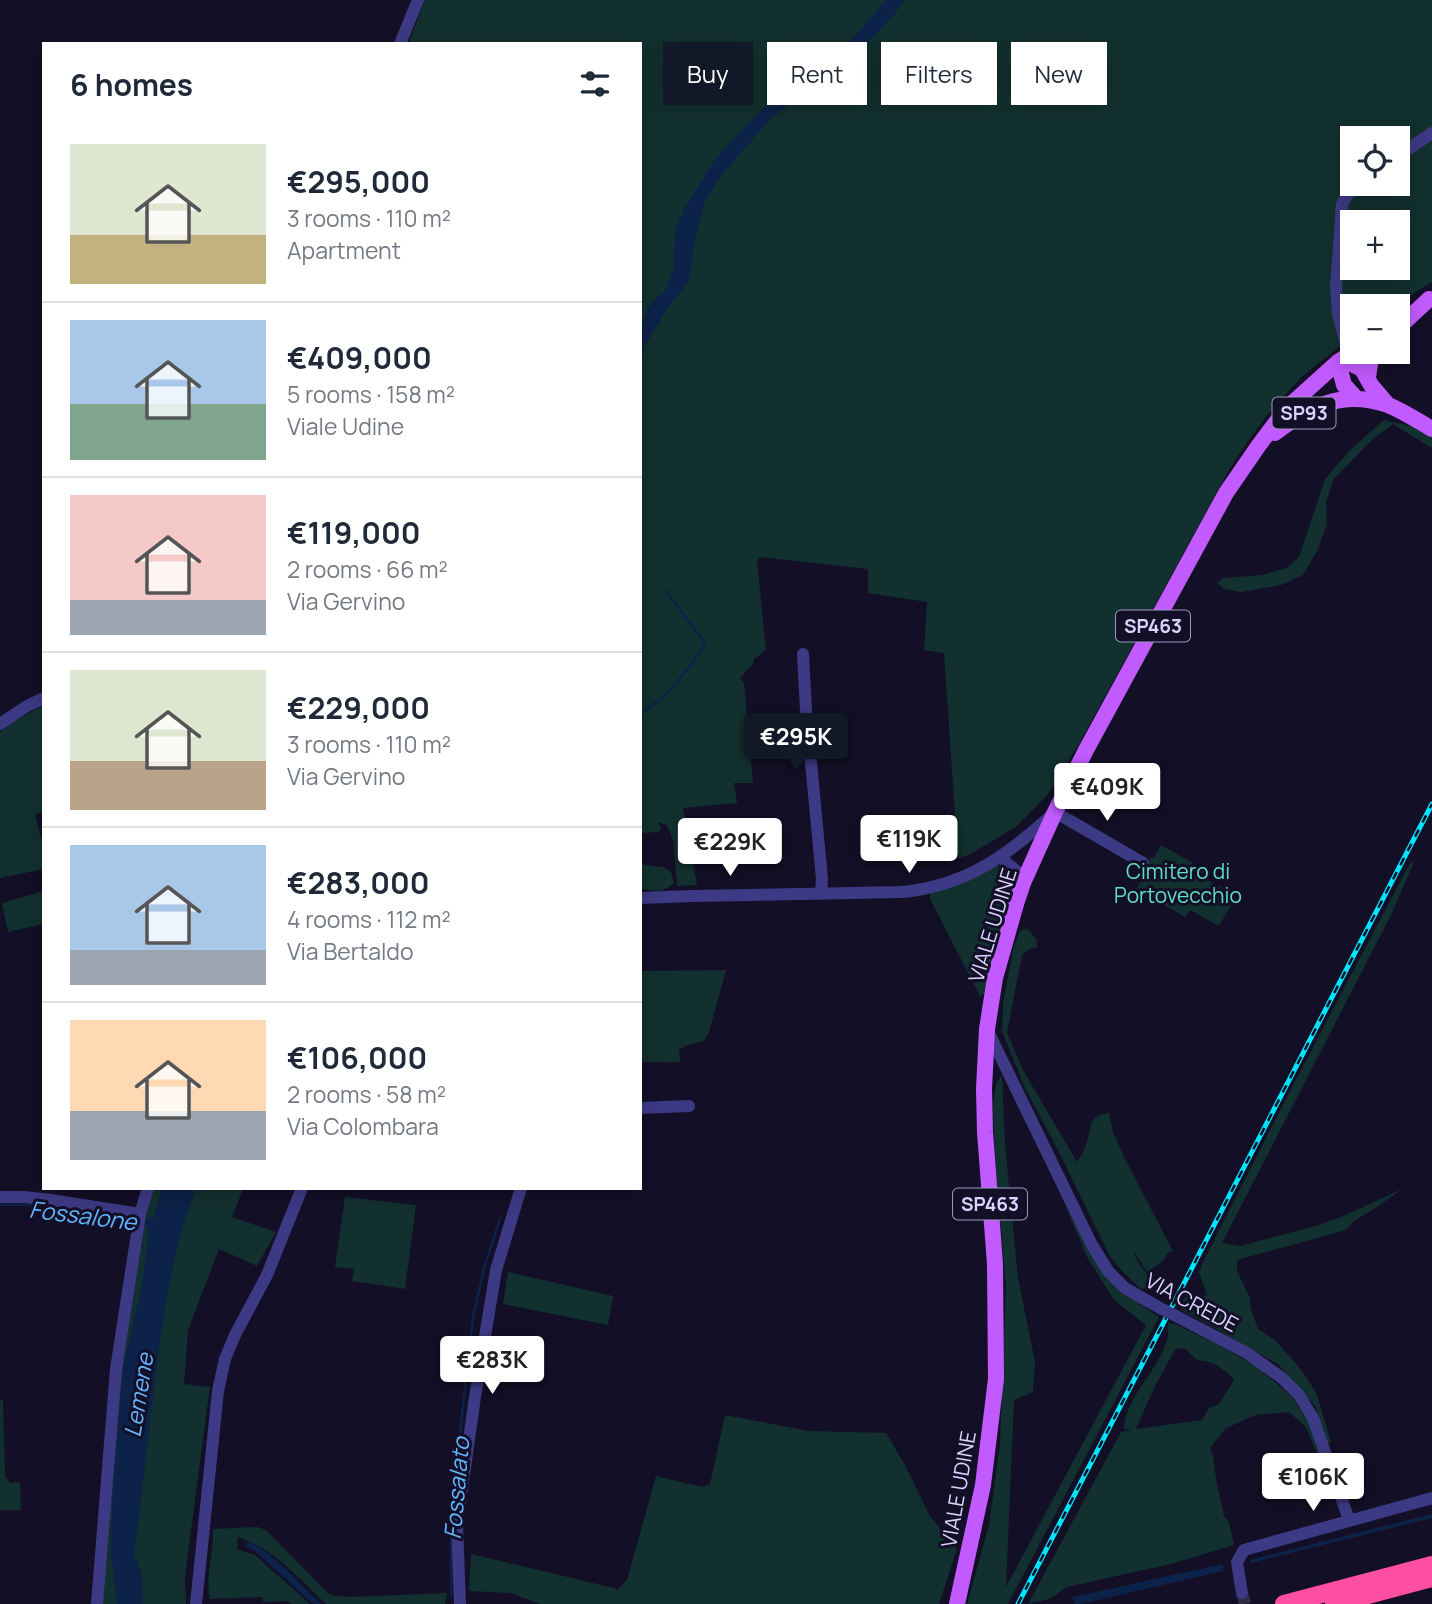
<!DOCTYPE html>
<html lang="en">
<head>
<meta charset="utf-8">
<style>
	body { margin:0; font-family:Manrope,sans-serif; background:#f6f6f7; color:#1f2937; height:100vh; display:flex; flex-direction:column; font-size:26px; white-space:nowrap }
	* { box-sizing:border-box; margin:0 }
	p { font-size:23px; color:#747a83 }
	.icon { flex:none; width:38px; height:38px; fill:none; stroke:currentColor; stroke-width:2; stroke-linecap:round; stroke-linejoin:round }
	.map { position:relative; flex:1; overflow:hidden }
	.drawer { position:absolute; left:42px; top:42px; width:600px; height:1148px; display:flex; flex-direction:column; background:#fff; border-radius:0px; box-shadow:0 4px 18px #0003 }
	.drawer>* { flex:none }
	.banner { position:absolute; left:663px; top:42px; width:663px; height:63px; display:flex; gap:14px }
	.buttons { position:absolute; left:1340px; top:126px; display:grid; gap:14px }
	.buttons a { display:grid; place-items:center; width:70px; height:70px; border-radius:0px; background:#fff; box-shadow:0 4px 18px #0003; font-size:35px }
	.price { position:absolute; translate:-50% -60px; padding:0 16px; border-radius:7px; background:#fff; color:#222; font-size:23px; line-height:46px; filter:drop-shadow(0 2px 4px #0008) }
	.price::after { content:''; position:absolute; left:50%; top:42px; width:21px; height:16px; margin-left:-10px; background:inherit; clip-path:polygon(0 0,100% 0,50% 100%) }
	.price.current { background:#111827; color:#fff }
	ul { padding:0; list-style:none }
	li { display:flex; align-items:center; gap:21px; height:175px; padding:0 28px }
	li+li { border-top:2px solid #e0e1e3 }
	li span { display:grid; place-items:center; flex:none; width:196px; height:140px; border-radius:0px; color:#555 }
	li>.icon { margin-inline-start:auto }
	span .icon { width:84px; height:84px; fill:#fffc; stroke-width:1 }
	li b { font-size:30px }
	h2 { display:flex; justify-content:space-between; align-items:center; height:84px; padding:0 28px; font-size:30px }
	.chip { padding:0 24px; border-radius:0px; background:#fff; box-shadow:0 4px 18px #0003; font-size:24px; line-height:63px }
	.chip.current { background:#111827; color:#fff }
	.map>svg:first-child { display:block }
	.green { fill:#12302f; fill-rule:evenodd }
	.water { fill:#0c2248 }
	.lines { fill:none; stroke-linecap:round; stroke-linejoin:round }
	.stream { stroke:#0c2248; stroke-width:2.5 }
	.minor-tunnel { stroke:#312d47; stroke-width:12; stroke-dasharray:12 6; stroke-linecap:butt }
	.minor { stroke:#3d3a85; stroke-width:12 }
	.major { stroke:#c25bff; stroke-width:16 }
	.highway { stroke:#ff4fa3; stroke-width:18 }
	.rail-casing { stroke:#00e5ff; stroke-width:5 }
	.rail { stroke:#130f26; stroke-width:2.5; stroke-dasharray:8; stroke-linecap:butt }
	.minor-bridge { stroke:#3d3a85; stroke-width:12 }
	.labels { text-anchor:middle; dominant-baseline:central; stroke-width:6; stroke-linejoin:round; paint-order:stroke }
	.shield { fill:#130f26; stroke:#9e99be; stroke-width:2 }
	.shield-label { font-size:19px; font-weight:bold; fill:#d9d4ff }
	.park-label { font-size:21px; fill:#5fe0c0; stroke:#130f26 }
	.street-label { font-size:21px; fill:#d9d4ff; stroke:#130f26 }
	.water-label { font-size:23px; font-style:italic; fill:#62b6ff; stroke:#130f26 }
</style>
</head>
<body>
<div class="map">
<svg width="1432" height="1604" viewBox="0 0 1432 1604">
	<rect width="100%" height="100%" fill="#130f26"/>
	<!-- green -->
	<path class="green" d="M 425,0 L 1432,0 L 1432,282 L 1394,306 L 1353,306 L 1353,336 C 1336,351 1317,363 1301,378 C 1273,405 1250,437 1229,470 L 1079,744 L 1048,794 L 1017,826 L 969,855 L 958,858 L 944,653 L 924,650 L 927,602 L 868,593 L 868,569 L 760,557 L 757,561 L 766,650 L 753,660 L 754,663 L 740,678 L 744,683 L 753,783 L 734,783 L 737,803 L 683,808 L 697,885 L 677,886 L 673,840 L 667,825 L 657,822 L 661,827 L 659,832 L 640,833 L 640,44 L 408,44 ZM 1353,138 L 1398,138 L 1398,184 L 1353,184 ZM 1353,222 L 1398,222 L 1398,268 L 1353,268 Z
		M 1384,420 L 1415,427 L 1432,436 L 1432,448 L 1393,424 L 1374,438 L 1334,479 L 1326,502 L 1327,525 L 1317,551 L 1303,575 L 1281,585 L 1241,592 L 1224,589 L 1217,583 L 1223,578 L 1262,575 L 1287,568 L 1299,557 L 1325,479 L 1351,449 Z
		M 44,705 L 44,812 L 35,814 L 44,849 L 44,869 L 0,878 L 0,732 L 13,722 Z
		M 1161,845 L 1210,873 L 1207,880 L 1236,896 L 1219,926 L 1190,910 L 1185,917 L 1136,889 L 1144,876 L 1142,874 L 1151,857 L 1154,858 Z
		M 1415,860 L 1391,915 L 1222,1243 L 1240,1246 L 1315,1226 L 1339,1218 L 1402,1189 L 1374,1209 L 1354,1221 L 1346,1230 L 1237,1260 L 1237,1271 L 1250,1298 L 1251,1309 L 1258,1329 L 1276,1341 L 1298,1366 L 1316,1392 L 1331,1442 L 1328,1444 L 1321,1428 L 1316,1407 L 1279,1365 L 1211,1326 L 1181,1310 L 1179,1304 L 1187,1296 L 1195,1292 L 1203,1296 L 1207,1295 L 1199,1272 L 1207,1254 L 1290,1091 L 1409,865 Z
		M 640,864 L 663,867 L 671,872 L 674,883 C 664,893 653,891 641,889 Z
		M 997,865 L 1013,874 L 1015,882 L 987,993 L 980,996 L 930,899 L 930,892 Z
		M 44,891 L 44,924 L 8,932 L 2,903 Z
		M 1027,928 L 1037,940 L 1037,947 L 1029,949 L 1022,955 L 1007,1033 L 1023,1070 L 1077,1162 C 1081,1156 1085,1149 1087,1142 C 1092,1126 1088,1116 1109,1113 L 1113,1132 L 1126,1161 L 1173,1251 L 1167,1253 L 1164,1260 L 1147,1272 L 1133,1250 C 1138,1266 1148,1276 1160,1286 L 1141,1289 L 1124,1273 L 1110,1257 L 1062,1158 L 1025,1088 L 1002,1031 L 1003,1004 L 1013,949 L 1020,931 Z
		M 726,970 L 709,1032 L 704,1041 L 685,1046 L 679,1050 L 680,1062 L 641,1062 L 641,971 Z
		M 1002,1075 L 1005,1144 L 1018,1278 L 1035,1362 L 1033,1392 L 1014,1400 L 1006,1587 L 1146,1325 L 1114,1300 L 1087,1257 L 1044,1155 L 1121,1291 L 1159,1317 L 1008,1604 L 967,1604 L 989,1525 L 1000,1444 L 1006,1286 L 995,1158 L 993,1106 L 996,1084 Z
		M 152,1188 L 247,1188 L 243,1189 L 232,1217 L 276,1232 L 257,1266 L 219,1249 L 188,1330 L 184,1384 L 210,1387 L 185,1576 L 186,1604 L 101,1604 L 113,1424 L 143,1218 Z
		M 345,1197 L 416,1205 L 405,1289 L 352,1281 L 354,1269 L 335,1267 Z
		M 508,1272 L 613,1296 L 608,1325 L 503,1304 Z
		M 1168,1323 L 1175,1324 L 1219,1345 L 1259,1368 L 1292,1397 L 1312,1427 L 1321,1457 L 1318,1457 L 1306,1427 L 1289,1412 L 1256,1415 L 1226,1428 L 1210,1448 L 1213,1456 L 1217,1485 L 1224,1516 L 1229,1522 L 1234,1545 L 1175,1563 L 1067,1587 L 1049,1599 L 1028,1604 L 1121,1432 L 1132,1430 L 1124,1429 C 1125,1397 1159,1370 1167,1340 C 1169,1335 1168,1329 1168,1323 ZM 1176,1348 L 1186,1349 C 1200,1366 1199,1357 1216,1365 C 1223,1369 1229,1374 1234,1380 L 1219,1404 L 1209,1408 L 1202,1420 L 1136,1429 L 1155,1386 Z
		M 3,1399 L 5,1475 L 10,1483 L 20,1482 L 21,1510 L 0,1510 L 0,1400 Z
		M 725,1415 L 809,1431 L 886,1433 L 905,1465 L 930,1516 L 957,1549 L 939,1604 L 540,1604 L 510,1593 L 469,1591 L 471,1554 L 618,1589 L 627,1580 L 656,1476 L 702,1487 L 710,1484 Z
		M 257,1527 L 266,1530 L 329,1594 L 337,1596 L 349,1597 L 447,1593 L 445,1604 L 326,1604 C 301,1581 272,1547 238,1537 L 237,1549 L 255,1555 L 310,1604 L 291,1604 L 288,1601 L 263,1602 L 263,1597 L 210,1599 C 205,1578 214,1552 213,1529 Z"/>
	<!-- water -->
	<path class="water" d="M 886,0 L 905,0 L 892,17 L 847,65 L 821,88 L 799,98 L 771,118 L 721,176 L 705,202 L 695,240 L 689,281 L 667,309 L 644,347 L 641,359 L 641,323 L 652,302 L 665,291 L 674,267 L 674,251 L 676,228 L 683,211 L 715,159 L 767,104 L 783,96 L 818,71 L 859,32 Z
		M 162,1188 L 196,1188 C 175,1240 167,1294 159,1349 C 150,1418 143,1487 134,1556 C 144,1571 143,1587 143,1604 L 117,1604 L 111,1553 L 113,1483 L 123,1368 L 141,1289 L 149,1233 L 145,1224 L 147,1219 L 154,1217 Z
		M 1432,1514 L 1432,1518 L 1251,1563 L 1250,1560 L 1257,1558 Z
		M 248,1541 C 268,1548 304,1588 322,1604 L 313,1604 L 255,1551 L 245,1546 Z
		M 1223,1564 L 1223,1571 L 1081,1604 L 1075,1604 L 1072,1597 Z"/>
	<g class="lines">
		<!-- stream -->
		<path class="stream" d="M 640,714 L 666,695 L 691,665 L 705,643 L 666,591
			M 0,1205 L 29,1205 L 135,1222
			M 451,1525 L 451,1513 L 473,1317 L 484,1269 L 500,1218
			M 451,1595 L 451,1532"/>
		<!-- minor-tunnel -->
		<path class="minor-tunnel" d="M 1242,1593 L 1245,1604"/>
		<!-- minor -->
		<path class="minor" d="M 400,44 L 418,0
			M 1398,156 L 1432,133
			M 1349,355 L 1338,314 L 1336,287 L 1342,204 L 1350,191 L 1359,184
			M 803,654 L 806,710 L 822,879 L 821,893
			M 0,724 L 27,706 L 44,698
			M 1000,857 L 1020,874 L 1023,883
			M 640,898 L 692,896 L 902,892 C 967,886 1009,854 1055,812 L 1143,863
			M 987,1029 L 1092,1245 L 1108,1271 L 1125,1288 L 1160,1308
			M 640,1108 L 689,1106
			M 0,1197 L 25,1197 L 51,1200 L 140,1214
			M 1174,1315 L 1247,1353 L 1282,1378 L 1299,1395 L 1313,1418 L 1349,1520
			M 1242,1593 L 1237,1562 L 1244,1550 L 1432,1498
			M 97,1604 L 116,1369 L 140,1214 L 148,1188
			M 196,1604 L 218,1391 L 225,1359 L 235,1335 L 267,1275 L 302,1188
			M 460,1604 L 457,1524 L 475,1397 L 496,1270 L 521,1188"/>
		<!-- major -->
		<path class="major" d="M 1398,328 L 1429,299
			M 1338,362 L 1352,364 L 1362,369 L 1371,385 L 1388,405
			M 1338,362 L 1344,385 L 1356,398
			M 1368,377 L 1371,358 L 1376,352
			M 1275,433 C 1310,406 1343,389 1388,405 C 1403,411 1418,421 1432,429
			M 957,1604 L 983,1485 L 996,1379 L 995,1264 L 985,1132 L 984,1089 L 987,1029 L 995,978 L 1016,904 L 1023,883 L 1055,812 L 1086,750 L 1226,493 L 1259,445 L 1287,408 L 1338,362 L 1353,352"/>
		<!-- highway -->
		<path class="highway" d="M 1284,1604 L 1432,1565
			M 1334,1604 L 1432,1578"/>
		<defs>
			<path id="rail" d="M 1018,1604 L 1432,804"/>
		</defs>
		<!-- rail casing -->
		<use href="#rail" class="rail-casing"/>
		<!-- rail -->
		<use href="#rail" class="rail"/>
		<!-- minor-bridge -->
		<path class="minor-bridge" d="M 1160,1308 L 1174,1315"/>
	</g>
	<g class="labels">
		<!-- shield labels -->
		<g class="shield">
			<rect x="1272.5" y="397.5" width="63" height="31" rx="5"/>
			<rect x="1116" y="610.5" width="74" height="31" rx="5"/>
			<rect x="953" y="1188.5" width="74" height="31" rx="5"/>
		</g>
		<g class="shield-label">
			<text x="1304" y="413">SP93</text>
			<text x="1153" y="626">SP463</text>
			<text x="990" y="1204">SP463</text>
		</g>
		<!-- park labels -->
		<g class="park-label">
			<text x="1178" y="871">Cimitero di<tspan x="1178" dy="24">Portovecchio</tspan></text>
		</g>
		<!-- street labels -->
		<g class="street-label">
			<text transform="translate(992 925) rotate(-73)">VIALE UDINE</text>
			<text transform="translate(1192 1302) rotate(28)">VIA CREDE</text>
			<text transform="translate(958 1489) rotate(-80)">VIALE UDINE</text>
		</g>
		<!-- water labels -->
		<g class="water-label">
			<text transform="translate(83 1215) rotate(7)">Fossalone</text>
			<text transform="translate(138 1395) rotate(-81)">Lemene</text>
			<text transform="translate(456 1488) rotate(-85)">Fossalato</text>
		</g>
	</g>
</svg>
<div class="buttons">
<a><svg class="icon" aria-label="locate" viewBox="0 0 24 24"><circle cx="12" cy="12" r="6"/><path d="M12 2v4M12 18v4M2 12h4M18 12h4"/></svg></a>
<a>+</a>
<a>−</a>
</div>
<b class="price current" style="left:796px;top:773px">€295K</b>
<b class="price" style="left:1107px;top:823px">€409K</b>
<b class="price" style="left:909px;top:875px">€119K</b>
<b class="price" style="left:730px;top:878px">€229K</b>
<b class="price" style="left:492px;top:1396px">€283K</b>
<b class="price" style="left:1313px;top:1513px">€106K</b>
<div class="banner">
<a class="chip current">Buy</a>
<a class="chip">Rent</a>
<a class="chip">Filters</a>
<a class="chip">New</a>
</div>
<section class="drawer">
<h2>6 homes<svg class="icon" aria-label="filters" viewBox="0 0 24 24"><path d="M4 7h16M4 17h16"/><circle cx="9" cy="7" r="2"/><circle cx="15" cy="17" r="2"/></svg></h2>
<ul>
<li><span style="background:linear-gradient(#dfe7d0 65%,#c2b280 0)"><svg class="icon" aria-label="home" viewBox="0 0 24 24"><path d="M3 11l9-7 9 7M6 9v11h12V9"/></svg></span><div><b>€295,000</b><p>3 rooms · 110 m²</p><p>Apartment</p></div></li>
<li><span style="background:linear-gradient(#a9c7e8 60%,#7fa58c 0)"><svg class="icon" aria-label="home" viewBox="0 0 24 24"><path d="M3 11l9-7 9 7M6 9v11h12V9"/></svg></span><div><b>€409,000</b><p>5 rooms · 158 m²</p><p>Viale Udine</p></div></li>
<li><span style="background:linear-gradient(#f6c9c9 75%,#9aa5b1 0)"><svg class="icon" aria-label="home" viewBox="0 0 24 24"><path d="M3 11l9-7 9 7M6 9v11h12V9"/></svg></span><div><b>€119,000</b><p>2 rooms · 66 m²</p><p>Via Gervino</p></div></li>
<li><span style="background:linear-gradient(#dfe7d0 65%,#b9a48a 0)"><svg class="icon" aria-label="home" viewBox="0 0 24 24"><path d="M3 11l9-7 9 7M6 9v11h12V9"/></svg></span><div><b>€229,000</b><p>3 rooms · 110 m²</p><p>Via Gervino</p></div></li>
<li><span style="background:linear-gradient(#a9c7e8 75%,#9aa5b1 0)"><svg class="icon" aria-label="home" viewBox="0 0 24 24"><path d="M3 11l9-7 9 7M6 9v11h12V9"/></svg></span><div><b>€283,000</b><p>4 rooms · 112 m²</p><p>Via Bertaldo</p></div></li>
<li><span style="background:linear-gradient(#ffd9b3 65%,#9aa5b1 0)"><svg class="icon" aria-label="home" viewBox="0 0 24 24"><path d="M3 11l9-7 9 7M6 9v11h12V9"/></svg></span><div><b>€106,000</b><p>2 rooms · 58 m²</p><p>Via Colombara</p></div></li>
</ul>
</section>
</div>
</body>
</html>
